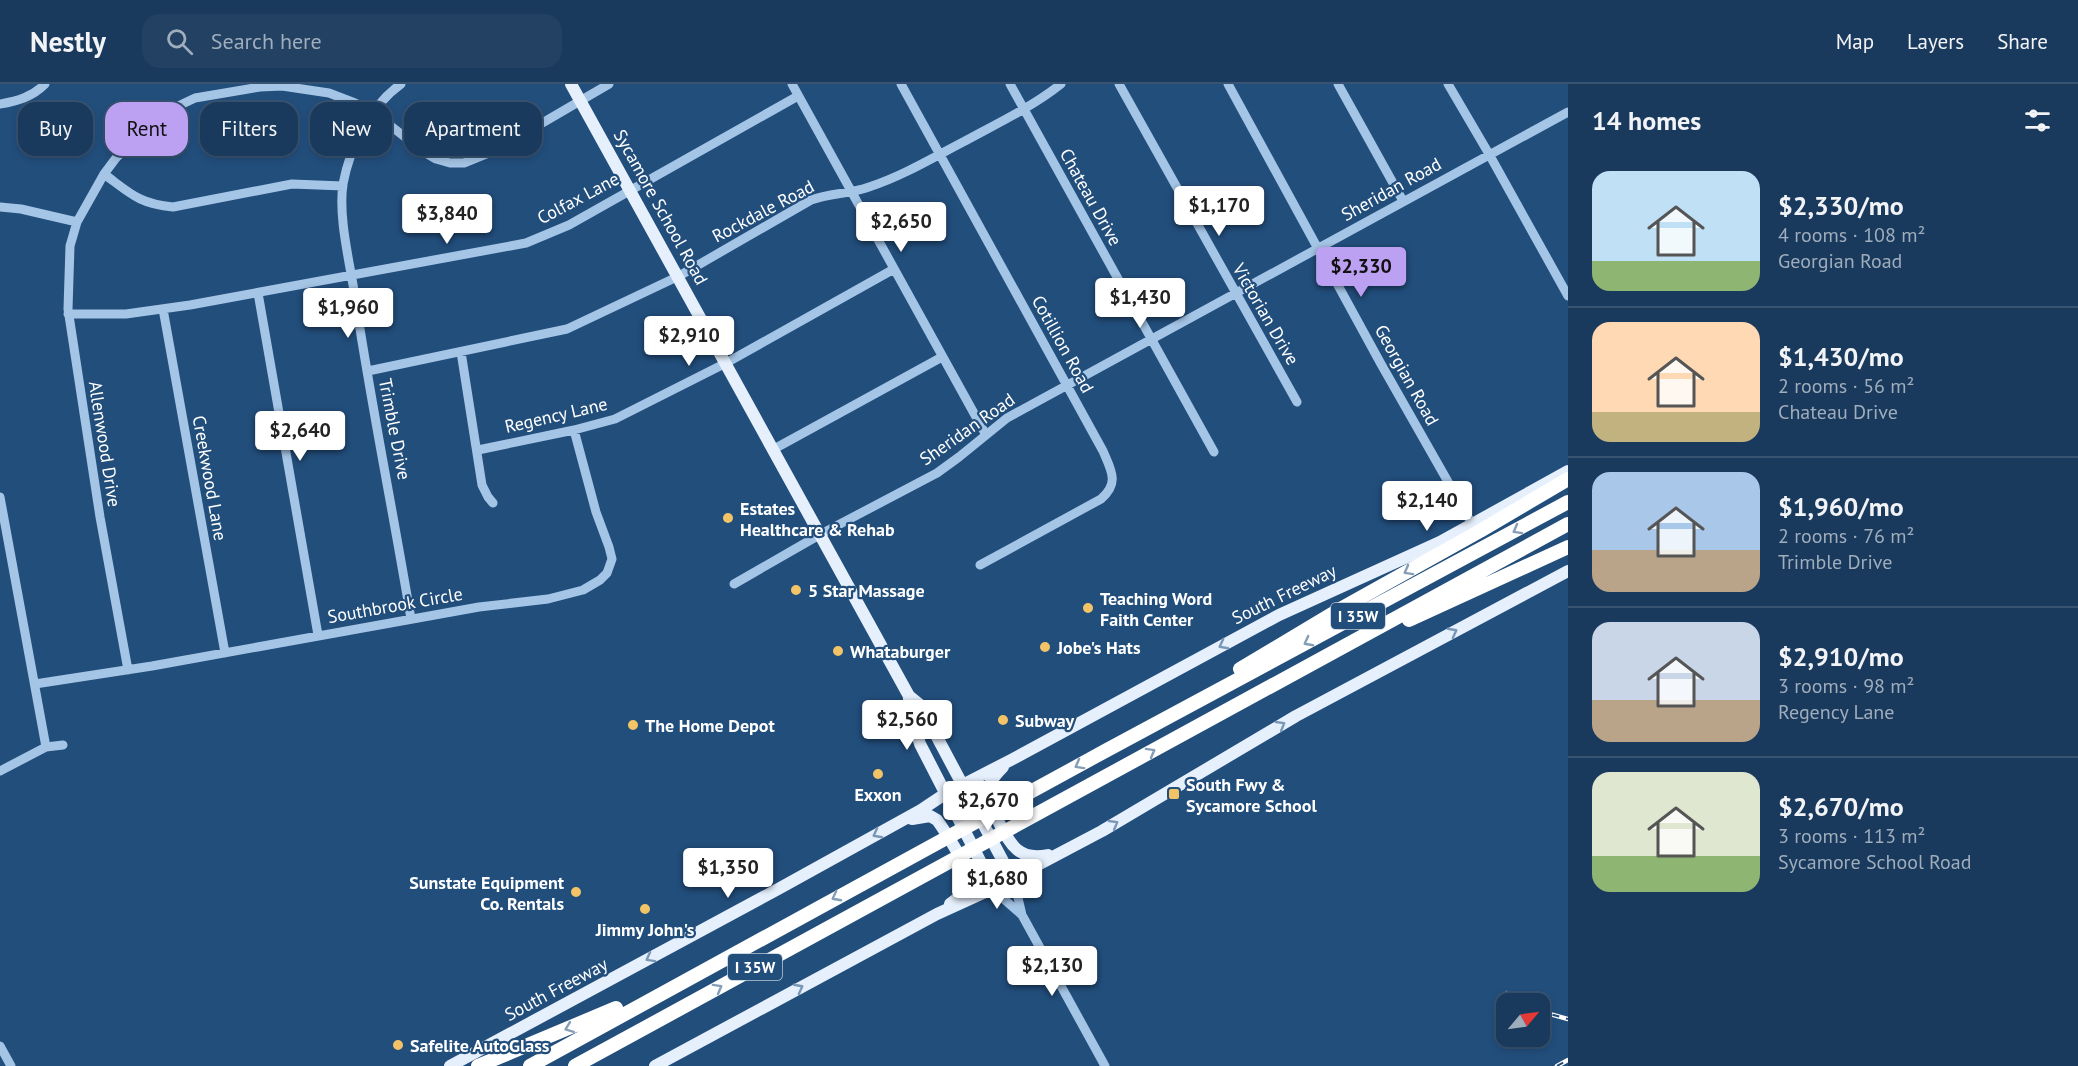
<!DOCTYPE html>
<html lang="en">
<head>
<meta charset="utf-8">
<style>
	body { margin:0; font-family:"PT Sans",sans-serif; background:#234163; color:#f1f3f6; height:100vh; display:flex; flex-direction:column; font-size:22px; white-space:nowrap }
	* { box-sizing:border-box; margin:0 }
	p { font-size:20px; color:#9fadbc }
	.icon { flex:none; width:33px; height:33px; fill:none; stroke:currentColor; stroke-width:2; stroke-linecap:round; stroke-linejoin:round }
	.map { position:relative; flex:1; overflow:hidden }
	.drawer { display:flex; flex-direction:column; background:#1a3a5d; width:510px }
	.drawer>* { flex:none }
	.hud { position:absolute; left:18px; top:18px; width:570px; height:54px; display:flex; gap:12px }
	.needle { width:39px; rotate:61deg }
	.controls { position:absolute; left:1496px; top:909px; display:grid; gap:12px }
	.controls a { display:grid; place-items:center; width:54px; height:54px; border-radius:12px; background:#1a3a5d; box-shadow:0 3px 9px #0003,0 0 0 2px #385472; font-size:30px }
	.price { position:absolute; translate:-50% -51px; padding:0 14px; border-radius:6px; background:#fff; color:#222; font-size:20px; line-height:39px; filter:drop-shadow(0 2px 3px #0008) }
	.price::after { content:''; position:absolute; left:50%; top:36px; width:18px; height:14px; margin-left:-9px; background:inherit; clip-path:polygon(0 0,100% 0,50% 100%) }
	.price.active { background:#bca0f2; color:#111 }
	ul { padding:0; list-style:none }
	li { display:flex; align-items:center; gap:18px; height:150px; padding:0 24px }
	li+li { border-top:2px solid #385472 }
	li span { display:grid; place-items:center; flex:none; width:168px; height:120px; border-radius:18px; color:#555 }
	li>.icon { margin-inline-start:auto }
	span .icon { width:72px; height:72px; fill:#fffc; stroke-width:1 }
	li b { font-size:26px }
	h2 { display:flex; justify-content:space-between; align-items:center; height:72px; padding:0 24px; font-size:26px }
	.tag { padding:0 21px; border-radius:18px; background:#1a3a5d; box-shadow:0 3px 9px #0003,0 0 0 2px #385472; font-size:21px; line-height:54px }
	.tag.active { background:#bca0f2; color:#111 }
	header { display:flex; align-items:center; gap:36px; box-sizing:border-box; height:84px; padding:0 30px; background:#1a3a5d; border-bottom:2px solid #385472 }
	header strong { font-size:28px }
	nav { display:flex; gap:33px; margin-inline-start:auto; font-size:21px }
	.search { width:420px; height:54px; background:#234163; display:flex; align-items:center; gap:15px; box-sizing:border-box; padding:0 21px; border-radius:18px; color:#9fadbc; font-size:22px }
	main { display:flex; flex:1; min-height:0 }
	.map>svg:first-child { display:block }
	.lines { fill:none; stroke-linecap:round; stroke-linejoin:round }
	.minor { stroke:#a5c5e6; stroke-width:9 }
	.major { stroke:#e6f0fd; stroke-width:12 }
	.highway { stroke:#fff; stroke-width:14 }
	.rail-casing { stroke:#fff; stroke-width:4.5 }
	.rail { stroke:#224e7c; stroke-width:2; stroke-dasharray:7; stroke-linecap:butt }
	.oneway { stroke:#859eb7 }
	.oneway2 { stroke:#7a97b6 }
	.poi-dot { fill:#f2c367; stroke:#224e7c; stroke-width:2 }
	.labels { text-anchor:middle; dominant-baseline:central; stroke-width:4.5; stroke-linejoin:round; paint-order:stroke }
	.shield { fill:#224e7c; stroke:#bdcad8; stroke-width:1.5 }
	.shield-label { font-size:16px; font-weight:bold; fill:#fff }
	.street-label { font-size:18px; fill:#fff; stroke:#224e7c }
	.poi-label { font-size:18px; font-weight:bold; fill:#fff; stroke:#224e7c; text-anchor:start }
</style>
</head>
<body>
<header>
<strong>Nestly</strong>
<div class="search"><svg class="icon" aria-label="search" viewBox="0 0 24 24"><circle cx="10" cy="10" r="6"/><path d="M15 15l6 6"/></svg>Search here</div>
<nav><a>Map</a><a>Layers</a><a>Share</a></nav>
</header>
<main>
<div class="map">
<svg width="1568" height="982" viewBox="0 0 1568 982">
	<rect width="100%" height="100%" fill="#224e7c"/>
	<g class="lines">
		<!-- minor -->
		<path class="minor" d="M 401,0 C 370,22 350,63 343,100 C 338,134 350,179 355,213 C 371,320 393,427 411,535
			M 792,0 L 986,351
			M 901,0 L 1103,367 C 1111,386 1120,399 1101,415 L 980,481
			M 1010,0 L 1214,368
			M 1119,0 L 1297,318
			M 1228,0 L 1381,280 L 1472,440
			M 1338,0 L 1403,117
			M 1448,0 L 1489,70 L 1568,212
			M 0,20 C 18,17 32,13 45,0
			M 104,90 C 130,109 139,120 173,123 L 292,100 L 343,102
			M 0,123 L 21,125 L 77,138
			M 258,209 L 318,551
			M 163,225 L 225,569
			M 68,230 L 126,230 L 190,221 L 526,159 L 569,141 L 798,12
			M 461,268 L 482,401 L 488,413 L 493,419
			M 368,287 L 567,245 L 679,192 L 811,116 C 830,109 850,110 869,103 C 903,92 934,73 965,57 C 998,39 1032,23 1061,0
			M 774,365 L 942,273
			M 478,366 L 574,346 L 615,335 L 726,279 L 894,185
			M 0,413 L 46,663
			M 734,500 L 821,450 L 937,389 L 959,373 L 1007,334 L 1568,28
			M 128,586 L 100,433 L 68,225 L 70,162 L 77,138 L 104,90 L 116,74 L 146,44 L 174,24 L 195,14 L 260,3 L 282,2 L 329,9 L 355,19 L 373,28 L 424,68 L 436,75 L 450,79 L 464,79 L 496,66 L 609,0
			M 35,600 L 152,582 L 479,523 L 548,515 L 583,506 L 600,496 L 607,489 L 612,475 L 609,463 L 596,428 L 574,346
			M 0,687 L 46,663 L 63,661
			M 1012,794 L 1015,801 L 1022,831 L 1105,982
			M 994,804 L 997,809 L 1022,831
			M 0,962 L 11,982"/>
		<!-- major -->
		<path class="major" d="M 571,0 L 909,612 L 920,621 L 1012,794
			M 909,612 L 909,624 L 920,660 L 994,804
			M 1003,683 C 996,690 987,701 987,711 C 987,719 993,727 996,733 C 1009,757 1016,778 1048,771
			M 912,735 L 930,732 L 937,736 C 945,747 968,783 969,795 C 971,804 957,815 950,820
			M 450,982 L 780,804 L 921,726 L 945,710 L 1011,676 L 1279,531 L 1440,458 L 1568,387
			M 655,982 L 937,830 L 994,804 L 1102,747 L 1296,632 L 1568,487"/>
		<!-- highway -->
		<path class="highway" d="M 1409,536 L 1568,463
			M 1240,585 L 1342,524 L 1480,447 L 1568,395
			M 478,982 L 616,924
			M 530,982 L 1107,666 L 1568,418
			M 575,982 L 1568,440"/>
		<defs>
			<path id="rail" d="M 1507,909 L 1523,920
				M 1539,927 L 1568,935
				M 1557,982 L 1568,976"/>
		</defs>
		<!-- rail casing -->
		<use href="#rail" class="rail-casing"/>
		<!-- rail -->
		<use href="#rail" class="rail"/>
	</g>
	<!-- one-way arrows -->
	<defs><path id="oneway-chevron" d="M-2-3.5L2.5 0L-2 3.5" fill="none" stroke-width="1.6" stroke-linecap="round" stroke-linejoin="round" transform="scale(1.5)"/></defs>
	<g class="oneway">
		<use href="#oneway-chevron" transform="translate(1517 446) rotate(151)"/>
		<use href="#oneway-chevron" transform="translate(1408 487) rotate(151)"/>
		<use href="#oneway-chevron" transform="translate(1308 558) rotate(152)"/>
		<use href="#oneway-chevron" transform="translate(1151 668) rotate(-29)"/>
		<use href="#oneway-chevron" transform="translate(1079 681) rotate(151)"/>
		<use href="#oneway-chevron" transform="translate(836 813) rotate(152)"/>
		<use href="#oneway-chevron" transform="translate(718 904) rotate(-29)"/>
		<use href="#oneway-chevron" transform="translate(569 944) rotate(159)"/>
	</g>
	<g class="oneway2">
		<use href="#oneway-chevron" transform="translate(1453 548) rotate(-28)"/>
		<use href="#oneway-chevron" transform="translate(1223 561) rotate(152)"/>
		<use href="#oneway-chevron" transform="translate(1281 641) rotate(-31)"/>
		<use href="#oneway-chevron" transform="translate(1114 740) rotate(-30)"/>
		<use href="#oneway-chevron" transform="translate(877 750) rotate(152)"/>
		<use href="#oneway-chevron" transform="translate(650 874) rotate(151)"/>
		<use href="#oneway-chevron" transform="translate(799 904) rotate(-28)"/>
	</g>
	<!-- markers -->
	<g class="poi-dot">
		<circle cx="728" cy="434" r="6"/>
		<circle cx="796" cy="506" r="6"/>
		<circle cx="1088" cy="524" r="6"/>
		<circle cx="1045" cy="563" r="6"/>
		<circle cx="838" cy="567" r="6"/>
		<circle cx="1003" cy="636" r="6"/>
		<circle cx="633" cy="641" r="6"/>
		<circle cx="878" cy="690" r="6"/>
		<rect x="1168" y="704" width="12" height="12" rx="3"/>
		<circle cx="576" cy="808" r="6"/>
		<circle cx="645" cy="825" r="6"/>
		<circle cx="398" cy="961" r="6"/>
	</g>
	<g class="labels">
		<!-- shield labels -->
		<g class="shield">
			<rect x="1331" y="519" width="54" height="26" rx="4.5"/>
			<rect x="728" y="870" width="54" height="26" rx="4.5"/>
		</g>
		<g class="shield-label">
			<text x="1358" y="532">I 35W</text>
			<text x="755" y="883">I 35W</text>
		</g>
		<!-- street labels -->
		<g class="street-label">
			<text transform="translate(1391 105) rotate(-29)">Sheridan Road</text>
			<text transform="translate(1091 113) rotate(61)">Chateau Drive</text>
			<text transform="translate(578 114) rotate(-28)">Colfax Lane</text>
			<text transform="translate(661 123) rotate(61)">Sycamore School Road</text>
			<text transform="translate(763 127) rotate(-28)">Rockdale Road</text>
			<text transform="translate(1266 230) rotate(60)">Victorian Drive</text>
			<text transform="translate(1063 260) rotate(61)">Cotillion Road</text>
			<text transform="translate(1407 291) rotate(61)">Georgian Road</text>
			<text transform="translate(556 331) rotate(-13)">Regency Lane</text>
			<text transform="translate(395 345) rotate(79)">Trimble Drive</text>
			<text transform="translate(967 345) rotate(-35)">Sheridan Road</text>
			<text transform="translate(105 360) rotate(81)">Allenwood Drive</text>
			<text transform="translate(210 394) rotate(80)">Creekwood Lane</text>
			<text transform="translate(1284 510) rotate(-26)">South Freeway</text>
			<text transform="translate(395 521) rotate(-10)">Southbrook Circle</text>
			<text transform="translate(556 905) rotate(-28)">South Freeway</text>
		</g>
		<!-- poi labels -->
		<g class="poi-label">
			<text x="740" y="424">Estates<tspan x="740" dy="21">Healthcare &amp; Rehab</tspan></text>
			<text x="808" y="506">5 Star Massage</text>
			<text x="1100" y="514">Teaching Word<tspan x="1100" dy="21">Faith Center</tspan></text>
			<text x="1057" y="563">Jobe's Hats</text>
			<text x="850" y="567">Whataburger</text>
			<text x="1015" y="636">Subway</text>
			<text x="645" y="641">The Home Depot</text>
			<text x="1186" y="700">South Fwy &amp;<tspan x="1186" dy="21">Sycamore School</tspan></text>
			<text x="878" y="710" text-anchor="middle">Exxon</text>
			<text x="564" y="798" text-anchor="end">Sunstate Equipment<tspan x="564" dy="21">Co. Rentals</tspan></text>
			<text x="645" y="845" text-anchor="middle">Jimmy John's</text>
			<text x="410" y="961">Safelite AutoGlass</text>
		</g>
	</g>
</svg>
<div class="controls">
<a><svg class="needle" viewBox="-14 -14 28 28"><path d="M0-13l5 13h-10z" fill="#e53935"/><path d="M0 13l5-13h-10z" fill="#9fadbc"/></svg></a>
</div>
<b class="price" style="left:1219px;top:153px">$1,170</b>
<b class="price" style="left:447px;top:161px">$3,840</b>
<b class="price" style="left:901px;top:169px">$2,650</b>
<b class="price active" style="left:1361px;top:214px">$2,330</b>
<b class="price" style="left:1140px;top:245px">$1,430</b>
<b class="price" style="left:348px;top:255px">$1,960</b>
<b class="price" style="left:689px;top:283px">$2,910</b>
<b class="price" style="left:300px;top:378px">$2,640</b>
<b class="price" style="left:1427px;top:448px">$2,140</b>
<b class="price" style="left:907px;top:667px">$2,560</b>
<b class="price" style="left:988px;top:748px">$2,670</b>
<b class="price" style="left:728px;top:815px">$1,350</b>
<b class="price" style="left:997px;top:826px">$1,680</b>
<b class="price" style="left:1052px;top:913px">$2,130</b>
<div class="hud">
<a class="tag">Buy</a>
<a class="tag active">Rent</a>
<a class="tag">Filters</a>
<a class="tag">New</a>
<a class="tag">Apartment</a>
</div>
</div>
<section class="drawer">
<h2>14 homes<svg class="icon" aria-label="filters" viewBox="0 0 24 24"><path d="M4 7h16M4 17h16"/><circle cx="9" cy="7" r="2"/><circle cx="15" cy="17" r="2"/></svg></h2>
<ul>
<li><span style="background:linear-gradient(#bfe0f5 75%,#8fb573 0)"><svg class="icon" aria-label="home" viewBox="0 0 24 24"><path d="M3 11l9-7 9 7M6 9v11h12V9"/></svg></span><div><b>$2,330/mo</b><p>4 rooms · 108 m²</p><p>Georgian Road</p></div></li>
<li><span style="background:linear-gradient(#ffd9b3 75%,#c2b280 0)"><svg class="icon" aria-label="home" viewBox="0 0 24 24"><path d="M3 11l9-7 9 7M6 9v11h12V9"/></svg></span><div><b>$1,430/mo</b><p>2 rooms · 56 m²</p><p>Chateau Drive</p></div></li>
<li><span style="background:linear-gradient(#a9c7e8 65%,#b9a48a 0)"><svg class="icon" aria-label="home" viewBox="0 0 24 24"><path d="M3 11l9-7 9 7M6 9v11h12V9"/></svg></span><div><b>$1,960/mo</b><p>2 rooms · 76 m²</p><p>Trimble Drive</p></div></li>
<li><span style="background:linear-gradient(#c9d6e8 65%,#b9a48a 0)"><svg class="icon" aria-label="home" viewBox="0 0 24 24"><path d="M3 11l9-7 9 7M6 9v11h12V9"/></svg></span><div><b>$2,910/mo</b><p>3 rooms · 98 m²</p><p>Regency Lane</p></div></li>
<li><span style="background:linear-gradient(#dfe7d0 70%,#8fb573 0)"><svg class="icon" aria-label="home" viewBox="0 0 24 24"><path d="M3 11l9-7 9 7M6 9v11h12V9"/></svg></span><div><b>$2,670/mo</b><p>3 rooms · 113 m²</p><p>Sycamore School Road</p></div></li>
</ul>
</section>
</main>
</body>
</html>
